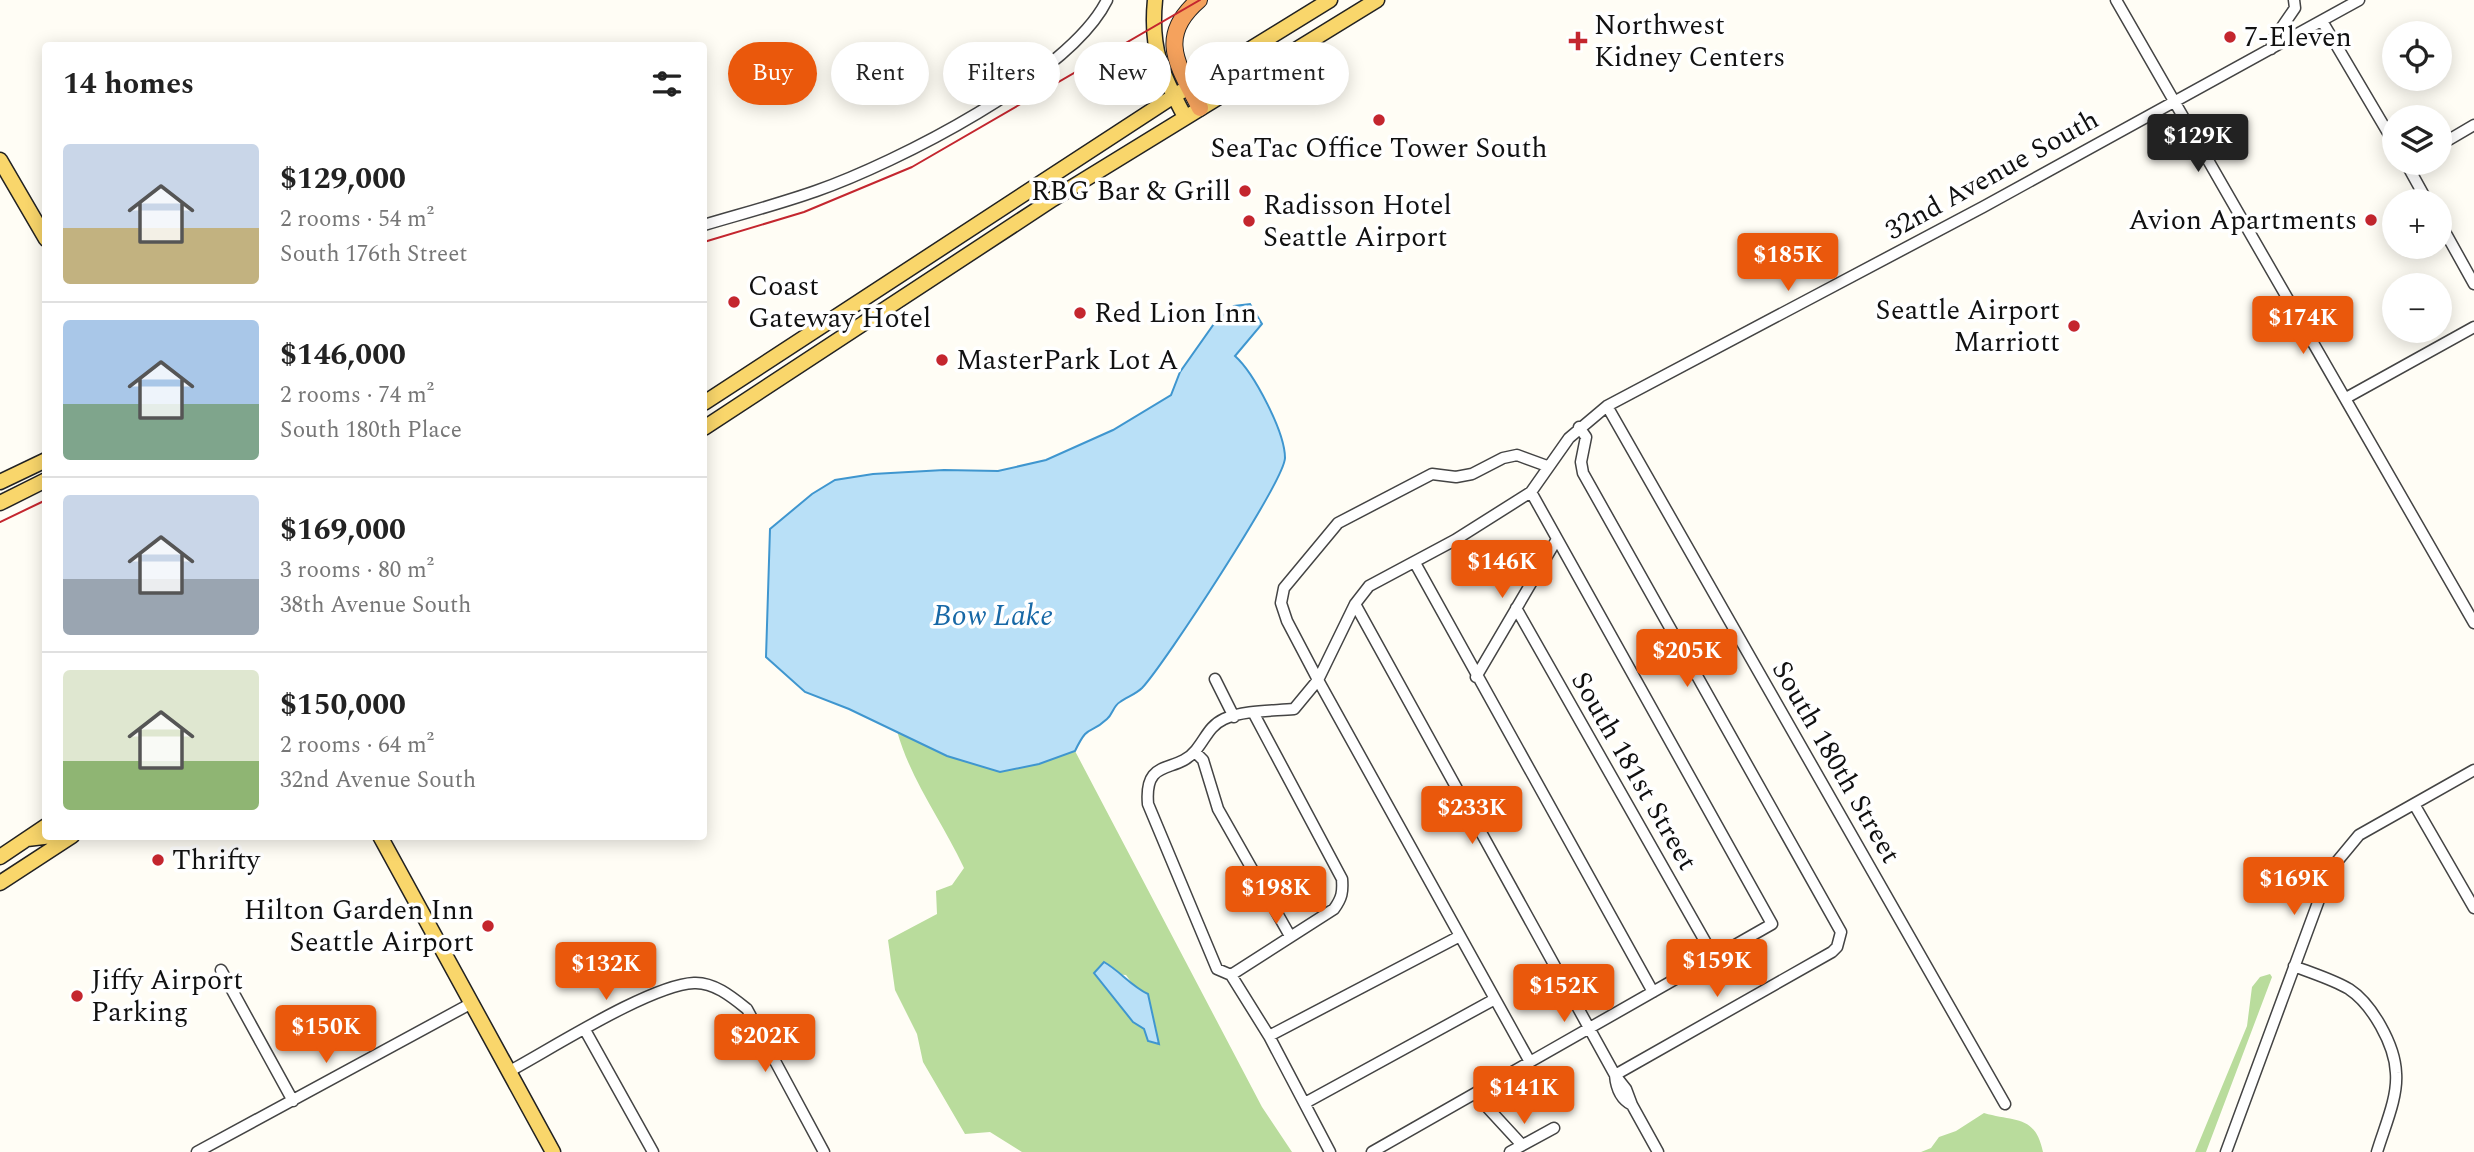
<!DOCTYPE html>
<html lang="en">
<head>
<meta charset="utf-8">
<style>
	body { margin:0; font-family:Spectral,serif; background:#f6f6f6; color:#222; height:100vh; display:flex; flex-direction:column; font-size:26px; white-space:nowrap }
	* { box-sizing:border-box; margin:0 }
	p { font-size:23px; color:#767676 }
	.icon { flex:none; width:38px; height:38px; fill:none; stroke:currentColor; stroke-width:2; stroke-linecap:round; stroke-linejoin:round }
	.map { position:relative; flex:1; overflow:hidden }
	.panel { position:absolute; left:42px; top:42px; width:665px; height:798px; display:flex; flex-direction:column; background:#fff; border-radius:7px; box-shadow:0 4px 18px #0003 }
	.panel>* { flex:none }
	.guide { position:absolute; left:728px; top:42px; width:665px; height:63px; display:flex; gap:14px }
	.tools { position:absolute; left:2382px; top:21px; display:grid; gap:14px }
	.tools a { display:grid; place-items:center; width:70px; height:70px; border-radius:50%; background:#fff; box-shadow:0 4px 18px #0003; font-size:35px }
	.price { position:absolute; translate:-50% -60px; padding:0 16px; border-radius:7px; background:#ea580c; color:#fff; font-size:23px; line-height:46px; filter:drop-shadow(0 2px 4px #0008) }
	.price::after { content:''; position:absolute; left:50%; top:42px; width:21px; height:16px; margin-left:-10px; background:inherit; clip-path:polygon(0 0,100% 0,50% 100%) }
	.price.on { background:#222; color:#fff }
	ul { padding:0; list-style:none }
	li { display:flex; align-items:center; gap:21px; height:175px; padding:0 21px }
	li+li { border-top:2px solid #e0e0e0 }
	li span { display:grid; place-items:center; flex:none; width:196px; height:140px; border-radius:7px; color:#555 }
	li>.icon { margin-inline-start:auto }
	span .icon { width:84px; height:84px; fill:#fffc; stroke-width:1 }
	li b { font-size:30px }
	h2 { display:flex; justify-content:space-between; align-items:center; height:84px; padding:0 21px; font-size:30px }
	.pill { padding:0 24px; border-radius:32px; background:#fff; box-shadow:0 4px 18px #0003; font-size:24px; line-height:63px }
	.pill.on { background:#ea580c; color:#fff }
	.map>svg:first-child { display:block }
	.forest { fill:#b9dc9c; fill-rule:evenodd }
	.water { fill:#b9e0f7; stroke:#3f96cf; stroke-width:2 }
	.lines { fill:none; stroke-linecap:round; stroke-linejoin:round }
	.minor-casing { stroke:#444; stroke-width:13 }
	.major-casing { stroke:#222; stroke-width:17 }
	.highway-casing { stroke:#222; stroke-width:18 }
	.minor { stroke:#fff; stroke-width:10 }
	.major { stroke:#f9d66b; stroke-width:14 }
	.highway { stroke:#f5a25d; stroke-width:16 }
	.tram { stroke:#c4262e; stroke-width:2 }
	.poi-dot { fill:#c4262e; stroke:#fff; stroke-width:2.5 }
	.labels { text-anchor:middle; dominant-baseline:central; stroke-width:7; stroke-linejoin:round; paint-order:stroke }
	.poi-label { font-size:28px; fill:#111; stroke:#fff; text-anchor:start }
	.street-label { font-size:28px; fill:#111; stroke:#fff }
	.water-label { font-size:30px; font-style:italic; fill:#1768a6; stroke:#fff }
</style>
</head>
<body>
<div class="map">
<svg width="2474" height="1152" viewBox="0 0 2474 1152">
	<rect width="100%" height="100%" fill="#fffdf5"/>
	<!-- forest -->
	<path class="forest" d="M 897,731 L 947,756 L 1039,764 L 1075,751 L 1262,1107 L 1292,1152 L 1022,1152 L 990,1132 L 965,1134 L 923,1062 L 917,1034 L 895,990 L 888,940 L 937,914 L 936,891 L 952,885 L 964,868 C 942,821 911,781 897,731 ZM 1094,973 L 1126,975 L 1136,989 L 1148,994 L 1157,1032 L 1133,1022 Z
		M 2270,974 L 2272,977 L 2206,1152 L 2195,1152 L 2247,1026 L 2252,987 L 2260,977 Z
		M 1984,1113 C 2014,1122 2035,1114 2043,1152 L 1921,1152 L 1931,1148 L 1939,1137 L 1956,1131 Z"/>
	<!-- water -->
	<path class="water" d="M 1250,304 L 1262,324 L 1235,356 C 1254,373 1285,432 1285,458 C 1284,481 1164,665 1142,688 C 1136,694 1127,697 1120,702 C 1113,706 1113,714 1107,719 C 1089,736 1089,722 1075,751 L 1039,764 L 1000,772 L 947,756 L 849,709 L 805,692 L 766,657 L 770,529 L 812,494 L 835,480 L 873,474 L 944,470 L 998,471 L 1046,460 L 1113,430 L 1171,395 L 1180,372 L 1216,321 L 1234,306 Z
		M 1104,962 C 1120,971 1131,986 1148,994 L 1159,1044 L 1148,1041 L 1144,1029 L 1133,1022 L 1094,973 Z"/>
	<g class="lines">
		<defs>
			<path id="minor" d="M 2116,0 L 2474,623
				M 2322,21 L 2394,143
				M 2271,49 L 2273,40 L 2295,8 L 2294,0
				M 2440,145 L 2474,125
				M 2406,163 L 2427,201
				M 2440,223 L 2474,284
				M 704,225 C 741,214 779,204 816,191 C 896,163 1070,75 1107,0
				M 2346,398 L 2474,327
				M 1607,406 L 2005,1104
				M 1579,427 L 1586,437 L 1581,462 L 1583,473 L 1841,932 L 1837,947 L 1832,952 L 1615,1075
				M 1415,563 L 1653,992
				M 1355,604 L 1615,1075 L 1626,1089 L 1632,1105 L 1658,1152
				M 1516,608 L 1714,957
				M 1476,677 L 1557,539
				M 1215,679 L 1234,717
				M 1195,752 L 1203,760 L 1218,809 L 1290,936
				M 2414,804 L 2474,908
				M 2294,966 C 2311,973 2332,979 2349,989 C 2372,1004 2395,1045 2396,1073 C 2398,1098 2384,1128 2377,1152
				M 221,970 L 293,1101
				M 1231,975 L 1334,909 C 1342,898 1343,892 1342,879 L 1254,714
				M 585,1030 L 653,1152
				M 1269,1036 L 1460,936
				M 1530,1062 L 1318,680 L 1287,621 L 1281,603 L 1284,588 L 1338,523 L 1432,474 L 1456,477 L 1472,474 L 1503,458 L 1517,455 L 1547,466
				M 508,1072 C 551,1049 650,985 694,983 C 714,982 732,997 747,1009 L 824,1152
				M 1615,1075 C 1616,1087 1620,1099 1632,1105
				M 1475,1094 L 1522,1145
				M 1305,1103 L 1495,999
				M 197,1152 L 470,1004
				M 1330,1152 L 1269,1036 L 1231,975 L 1217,969 L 1148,804 C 1144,756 1176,775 1196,750 C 1206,738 1209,726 1224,719 C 1244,710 1273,711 1294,709 L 1318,680 L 1355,604 L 1369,586 L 1455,540 L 1531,492 L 1569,438 L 1607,406 L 1983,207 L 2359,0
				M 1372,1152 L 1772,924 L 1531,492
				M 1510,1152 L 1554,1128
				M 2226,1152 L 2330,870 L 2359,835 L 2474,770"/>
			<path id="major" d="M 1155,0 C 1150,50 1162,74 1185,117
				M 0,160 L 46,239
				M 704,403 L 1174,96 L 1330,0
				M 704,428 L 1053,199 L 1377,0
				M 0,482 L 46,460
				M 0,503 L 46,480
				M 380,836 L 553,1152
				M 27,839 L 52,836
				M 0,857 L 46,826
				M 0,883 L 72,836"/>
			<path id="highway" d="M 1199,0 C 1156,37 1178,65 1200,108"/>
		</defs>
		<!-- minor casing -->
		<use href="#minor" class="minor-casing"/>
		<!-- major casing -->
		<use href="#major" class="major-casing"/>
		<!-- highway casing -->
		<use href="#highway" class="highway-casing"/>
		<!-- minor -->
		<use href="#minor" class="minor"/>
		<!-- major -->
		<use href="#major" class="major"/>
		<!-- highway -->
		<use href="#highway" class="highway"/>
		<!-- tram -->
		<path class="tram" d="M 704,242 L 804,212 L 912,167 L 1200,0
			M 0,522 L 46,500"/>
	</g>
	<!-- markers -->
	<g class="poi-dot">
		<circle cx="2230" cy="37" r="7"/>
		<path d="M1574.5 30.5h7v7h7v7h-7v7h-7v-7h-7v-7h7z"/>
		<circle cx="1379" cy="120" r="7"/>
		<circle cx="1245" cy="191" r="7"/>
		<circle cx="2371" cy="220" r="7"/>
		<circle cx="1249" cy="221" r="7"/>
		<circle cx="734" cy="302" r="7"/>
		<circle cx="1080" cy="313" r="7"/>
		<circle cx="2074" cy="326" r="7"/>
		<circle cx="942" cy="360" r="7"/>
		<circle cx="158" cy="860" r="7"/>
		<circle cx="488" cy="926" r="7"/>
		<circle cx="77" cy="996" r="7"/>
	</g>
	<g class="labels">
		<!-- poi labels -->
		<g class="poi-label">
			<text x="1594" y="25">Northwest<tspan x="1594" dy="32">Kidney Centers</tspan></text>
			<text x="2244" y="37">7-Eleven</text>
			<text x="1379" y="148" text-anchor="middle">SeaTac Office Tower South</text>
			<text x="1231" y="191" text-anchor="end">RBG Bar &amp; Grill</text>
			<text x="1263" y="205">Radisson Hotel<tspan x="1263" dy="32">Seattle Airport</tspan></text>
			<text x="2357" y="220" text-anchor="end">Avion Apartments</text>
			<text x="748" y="286">Coast<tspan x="748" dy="32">Gateway Hotel</tspan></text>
			<text x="2060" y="310" text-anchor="end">Seattle Airport<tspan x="2060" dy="32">Marriott</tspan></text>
			<text x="1094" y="313">Red Lion Inn</text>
			<text x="956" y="360">MasterPark Lot A</text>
			<text x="172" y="860">Thrifty</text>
			<text x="474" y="910" text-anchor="end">Hilton Garden Inn<tspan x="474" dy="32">Seattle Airport</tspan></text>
			<text x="91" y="980">Jiffy Airport<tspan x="91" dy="32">Parking</tspan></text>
		</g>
		<!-- street labels -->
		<g class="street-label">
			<text transform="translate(1992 175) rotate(-29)">32nd Avenue South</text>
			<text transform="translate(1836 762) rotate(60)">South 180th Street</text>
			<text transform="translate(1634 771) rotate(60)">South 181st Street</text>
		</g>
		<!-- water labels -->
		<g class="water-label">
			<text x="993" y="616">Bow Lake</text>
		</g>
	</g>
</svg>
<div class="tools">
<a><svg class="icon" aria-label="locate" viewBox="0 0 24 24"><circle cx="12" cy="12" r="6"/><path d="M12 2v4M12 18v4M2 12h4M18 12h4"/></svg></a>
<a><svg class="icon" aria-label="layers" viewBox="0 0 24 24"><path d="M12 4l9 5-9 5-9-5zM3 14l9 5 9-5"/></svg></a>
<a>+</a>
<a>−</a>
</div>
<b class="price on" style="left:2198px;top:174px">$129K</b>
<b class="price" style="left:1788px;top:293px">$185K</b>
<b class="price" style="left:2303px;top:356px">$174K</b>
<b class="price" style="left:1502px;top:600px">$146K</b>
<b class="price" style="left:1687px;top:689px">$205K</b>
<b class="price" style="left:1472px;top:846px">$233K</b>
<b class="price" style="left:2294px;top:917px">$169K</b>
<b class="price" style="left:1276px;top:926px">$198K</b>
<b class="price" style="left:1717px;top:999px">$159K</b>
<b class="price" style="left:606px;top:1002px">$132K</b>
<b class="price" style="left:1564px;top:1024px">$152K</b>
<b class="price" style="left:326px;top:1065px">$150K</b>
<b class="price" style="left:765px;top:1074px">$202K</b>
<b class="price" style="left:1524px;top:1126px">$141K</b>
<div class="guide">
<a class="pill on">Buy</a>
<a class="pill">Rent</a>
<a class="pill">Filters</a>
<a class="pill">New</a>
<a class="pill">Apartment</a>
</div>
<section class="panel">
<h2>14 homes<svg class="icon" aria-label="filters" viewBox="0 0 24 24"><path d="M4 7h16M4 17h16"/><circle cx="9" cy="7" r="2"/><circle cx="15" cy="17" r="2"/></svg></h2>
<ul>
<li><span style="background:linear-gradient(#c9d6e8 60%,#c2b280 0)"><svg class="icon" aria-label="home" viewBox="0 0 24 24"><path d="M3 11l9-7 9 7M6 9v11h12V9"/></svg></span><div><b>$129,000</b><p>2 rooms · 54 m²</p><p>South 176th Street</p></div></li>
<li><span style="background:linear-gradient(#a9c7e8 60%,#7fa58c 0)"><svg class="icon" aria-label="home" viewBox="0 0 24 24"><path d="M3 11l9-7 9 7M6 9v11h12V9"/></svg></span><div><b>$146,000</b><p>2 rooms · 74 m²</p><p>South 180th Place</p></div></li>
<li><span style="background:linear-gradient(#c9d6e8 60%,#9aa5b1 0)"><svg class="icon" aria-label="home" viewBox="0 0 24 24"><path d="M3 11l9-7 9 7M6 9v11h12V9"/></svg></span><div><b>$169,000</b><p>3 rooms · 80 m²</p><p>38th Avenue South</p></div></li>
<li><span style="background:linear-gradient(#dfe7d0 65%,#8fb573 0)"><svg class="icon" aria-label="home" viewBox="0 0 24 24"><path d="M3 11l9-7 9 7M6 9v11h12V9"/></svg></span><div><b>$150,000</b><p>2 rooms · 64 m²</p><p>32nd Avenue South</p></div></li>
</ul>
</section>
</div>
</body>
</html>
